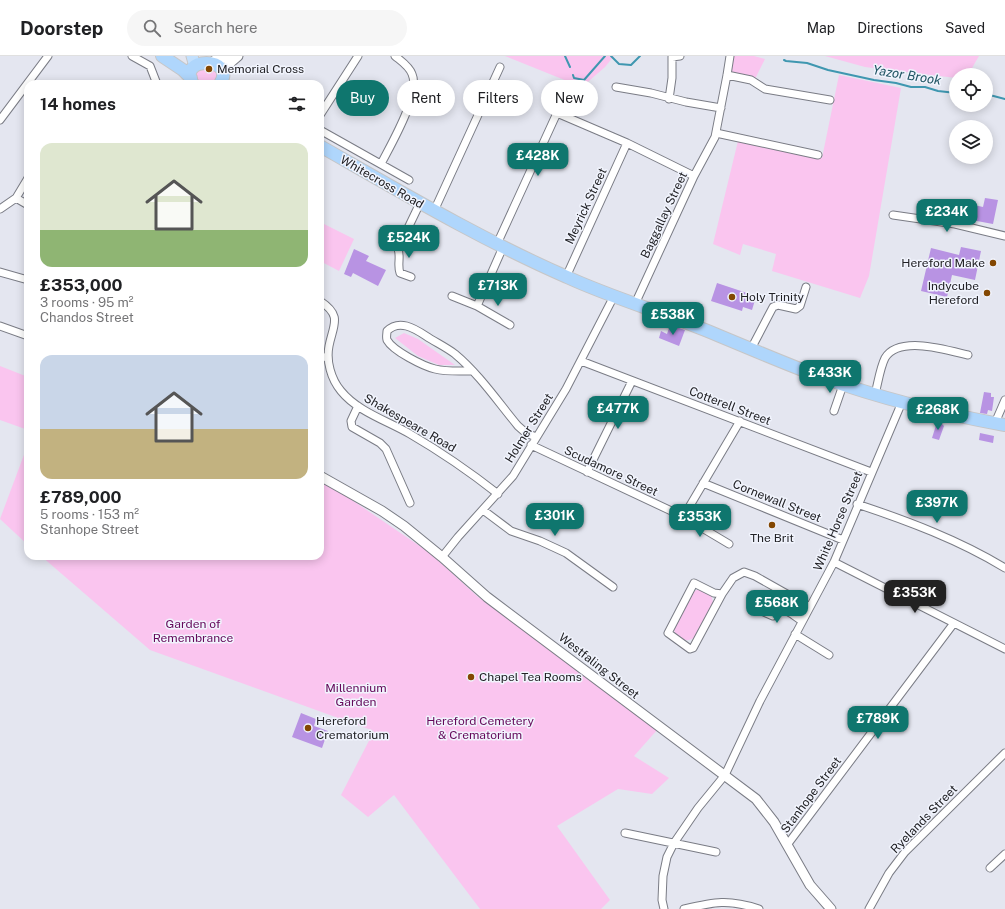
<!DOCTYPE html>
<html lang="en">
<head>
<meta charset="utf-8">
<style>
	body { margin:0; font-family:"Public Sans",sans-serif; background:#f6f6f6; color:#202124; height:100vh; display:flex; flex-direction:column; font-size:15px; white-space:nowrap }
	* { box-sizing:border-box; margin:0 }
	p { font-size:13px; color:#757577 }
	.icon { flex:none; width:22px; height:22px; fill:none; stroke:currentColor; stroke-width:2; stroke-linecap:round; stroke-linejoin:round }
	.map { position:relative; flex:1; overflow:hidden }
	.drawer { position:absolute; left:24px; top:24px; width:300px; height:480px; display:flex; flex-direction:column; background:#fff; border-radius:12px; box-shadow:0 2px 10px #0003 }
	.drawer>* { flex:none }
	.guide { position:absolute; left:336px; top:24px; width:380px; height:36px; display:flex; gap:8px }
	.tools { position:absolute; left:949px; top:12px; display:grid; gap:8px }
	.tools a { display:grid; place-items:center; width:44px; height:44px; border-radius:50%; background:#fff; box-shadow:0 2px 10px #0003; font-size:20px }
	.price { position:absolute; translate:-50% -34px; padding:0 9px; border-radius:8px; background:#0f766e; color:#fff; font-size:13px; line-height:26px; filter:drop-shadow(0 1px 2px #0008) }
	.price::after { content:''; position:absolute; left:50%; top:24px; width:12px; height:9px; margin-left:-6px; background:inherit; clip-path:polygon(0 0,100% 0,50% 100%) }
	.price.active { background:#222; color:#fff }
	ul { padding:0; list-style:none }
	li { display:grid; align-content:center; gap:8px; height:212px; padding:0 16px }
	li span { display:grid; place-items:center; height:124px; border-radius:12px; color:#555 }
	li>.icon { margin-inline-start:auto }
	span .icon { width:72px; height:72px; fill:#fffc; stroke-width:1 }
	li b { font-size:17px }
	h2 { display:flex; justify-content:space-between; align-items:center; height:48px; padding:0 16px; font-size:17px }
	.chip { padding:0 14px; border-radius:18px; background:#fff; box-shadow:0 2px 10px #0003; font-size:14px; line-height:36px }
	.chip.active { background:#0f766e; color:#fff }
	header { display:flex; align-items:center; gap:24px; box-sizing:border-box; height:56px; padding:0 20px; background:#fff; border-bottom:1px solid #e0e0e0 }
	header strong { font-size:19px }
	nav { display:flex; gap:22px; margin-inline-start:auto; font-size:14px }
	.search { width:280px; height:36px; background:#f6f6f6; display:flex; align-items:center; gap:10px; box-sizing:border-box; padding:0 14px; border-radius:22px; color:#757577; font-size:15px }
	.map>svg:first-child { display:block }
	.green { fill:#fac5ef }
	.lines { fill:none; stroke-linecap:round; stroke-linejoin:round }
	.stream { stroke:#3f97b0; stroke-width:2 }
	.building { fill:#b893e3 }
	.minor-casing { stroke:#7a7c85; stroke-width:9 }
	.tertiary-casing { stroke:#7a7c85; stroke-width:11 }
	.primary-casing { stroke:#c6c6c7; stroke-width:13 }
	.trunk-casing { stroke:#c6c6c7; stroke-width:14 }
	.minor { stroke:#fff; stroke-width:7 }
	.tertiary { stroke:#fff; stroke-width:9 }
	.primary { stroke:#c3e0fd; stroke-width:11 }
	.trunk { stroke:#afd6fc; stroke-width:12 }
	.poi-dot { fill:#834702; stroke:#f1f4fd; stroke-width:1.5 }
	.labels { text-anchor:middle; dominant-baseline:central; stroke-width:3; stroke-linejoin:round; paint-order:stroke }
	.poi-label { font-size:12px; fill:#222226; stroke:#f1f4fd; text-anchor:start }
	.street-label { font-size:12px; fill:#222226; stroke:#f1f4fd }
	.park-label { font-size:12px; fill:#64085a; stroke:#f1f4fd }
	.water-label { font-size:13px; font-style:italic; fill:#205463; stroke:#f1f4fd }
</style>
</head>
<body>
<header>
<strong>Doorstep</strong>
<div class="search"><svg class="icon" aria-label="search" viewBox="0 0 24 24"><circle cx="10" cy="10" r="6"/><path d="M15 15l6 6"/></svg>Search here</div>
<nav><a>Map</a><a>Directions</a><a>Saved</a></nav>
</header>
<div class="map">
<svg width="1005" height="853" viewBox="0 0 1005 853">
	<rect width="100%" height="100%" fill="#e4e6f0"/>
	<!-- green -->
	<path class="green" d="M 505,0 L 614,0 L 605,11 L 582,31 Z
		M 732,0 L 754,0 L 765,3 L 755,23 L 730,17 Z
		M 825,0 L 979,0 L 968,19 L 956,19 L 956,22 L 865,11 Z
		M 198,9 L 220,16 L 214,28 L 201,28 L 197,26 L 194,14 Z
		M 839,19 L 901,32 L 869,220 L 860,242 L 772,215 L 776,198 L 743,188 L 740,199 L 713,188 L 738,85 L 822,102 Z
		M 320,166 L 354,183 L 339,215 L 320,205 Z
		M 404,277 L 418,283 L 455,309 L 439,309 L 418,300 L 395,282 Z
		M 0,310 L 28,321 L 28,374 L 0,364 Z
		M 28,388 L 28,489 L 0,463 Z
		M 320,426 L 346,440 L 430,497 L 478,541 L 517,567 L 658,673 L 634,700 L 669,722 L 652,738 L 618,733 L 557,770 L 610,844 L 601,853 L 480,853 L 394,739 L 368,761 L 341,739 L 374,675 L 150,594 L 41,500 L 320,500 Z
		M 702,532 C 709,536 712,538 713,547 C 707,559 698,593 681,582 C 676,580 675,578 674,573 L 692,536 Z"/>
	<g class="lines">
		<!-- stream -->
		<path class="stream" d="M 565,0 L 570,11
			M 611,0 L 619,8 L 631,9 L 640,0
			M 784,4 L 786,5 L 807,7 L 828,14 L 874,24 L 896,27 L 911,31 L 925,31 L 938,35 L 956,37
			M 573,19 L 574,22 L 584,24 L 605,0
			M 986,38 L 1005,43"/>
	</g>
	<!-- building -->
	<path class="building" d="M 985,142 L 998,144 L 993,168 L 966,163 L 967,157 L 963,156 L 965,147 L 983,151 Z
		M 961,191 L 981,195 L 975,224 L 952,219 L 947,241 L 921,235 L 931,192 L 959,199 Z
		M 354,193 L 369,200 L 366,205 L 386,214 L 378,230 L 353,217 L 351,221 L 344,218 Z
		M 717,227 L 753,239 L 752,243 L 755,244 L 752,254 L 743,251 L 742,255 L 711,245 Z
		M 676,271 L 685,274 L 679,290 L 659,282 L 661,275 L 667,278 L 669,272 L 675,274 Z
		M 984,336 L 991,337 L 991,341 L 994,341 L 992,355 L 988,354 L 987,358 L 980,357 Z
		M 937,366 L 942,368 L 944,370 L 939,384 L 932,382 Z
		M 980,377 L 994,380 L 993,387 L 979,384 Z
		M 301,657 L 316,663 L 314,670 L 328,675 L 322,692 L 292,681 Z"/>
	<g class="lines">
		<defs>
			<path id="minor" d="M 132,0 L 150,10 L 157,28
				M 727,19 L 751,24 L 765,33 L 830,44
				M 616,31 L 651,37 L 686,46 L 721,52
				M 669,43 L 672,22 L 672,1 L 680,0
				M 557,57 L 627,87 L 694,120
				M 320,59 L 358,0
				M 0,64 L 48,0
				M 320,74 L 409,124
				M 716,77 L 818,99
				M 381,108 C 390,90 421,38 412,18 C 409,10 401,5 395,0
				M 16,142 L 28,149
				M 0,153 L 16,142 L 28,122
				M 434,155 L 500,11
				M 893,159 L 955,168 L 1005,180
				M 497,188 L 562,46
				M 0,216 L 28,224
				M 411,221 L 400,217 C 397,209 401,201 398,193 L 420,147
				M 566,221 L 627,87
				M 452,240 L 477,250 L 503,191
				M 320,245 C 343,260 333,269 329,290 C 326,305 331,323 341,335 C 358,356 388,365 410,378 C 441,396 470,416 498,438
				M 635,248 L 694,120 L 715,81 L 727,19 L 730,0
				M 477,250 L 510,269
				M 0,270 L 28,280
				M 751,293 L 773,251 L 778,249 L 796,253 L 800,250 L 806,231
				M 320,300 L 328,302
				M 581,305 L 871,416
				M 472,315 C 460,315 447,316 435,313 C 423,310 393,295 387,284 C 386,281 387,278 387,275 C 399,263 414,272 426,280 C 435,286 446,291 455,298 C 479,318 498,346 518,370 L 526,377 L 536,381
				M 875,338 C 878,327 880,312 885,302 C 899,279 947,294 968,299
				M 358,350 L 351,365 L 352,371 L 380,387 L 386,393 L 410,447
				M 834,355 L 843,329
				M 995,367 L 1005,344
				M 531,389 L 682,460 L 729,488
				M 587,416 L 632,325
				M 703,427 L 843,484
				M 857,448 C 908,465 959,484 1005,512
				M 483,454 L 511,475 L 540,485 L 566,497 L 613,531
				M 682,460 L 685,458 L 740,365
				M 442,501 L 458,481 L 513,420 L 566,333 L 614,240
				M 834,506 L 1005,593
				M 722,538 L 714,537 L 694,527 L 668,577 L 690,593 L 693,592 L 722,538 L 733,522 L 744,516 L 755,520 L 810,551
				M 759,554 L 773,560 C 787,550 789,557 802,565
				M 795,578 L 829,599
				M 625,777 L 716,796
				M 787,789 L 954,567
				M 990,812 L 1005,798
				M 664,853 L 662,844 L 663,820 L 667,801 L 674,787 L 698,752 L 725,719 L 760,645 L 834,506 L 902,346
				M 684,853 C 715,846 728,843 759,853
				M 869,853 L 889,817 L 905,796 L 1005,697"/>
			<path id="tertiary" d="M 215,4 L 234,0
				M 223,17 L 231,6 L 238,0
				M 320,420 L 382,455 L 404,470 L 442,501 L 487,541 L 756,743 L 774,766 L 810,829 L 831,853"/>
			<path id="primary" d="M 192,0 L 194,7"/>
			<path id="trunk" d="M 162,0 L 183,14 L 191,22
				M 193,28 C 175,0 238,0 220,28
				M 320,90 C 401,136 482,184 567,221 C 610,241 656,254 700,272 C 740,288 780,306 821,321 C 880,342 943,358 1005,369"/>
		</defs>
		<!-- minor casing -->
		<use href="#minor" class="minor-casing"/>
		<!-- tertiary casing -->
		<use href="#tertiary" class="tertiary-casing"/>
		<!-- primary casing -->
		<use href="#primary" class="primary-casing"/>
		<!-- trunk casing -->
		<use href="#trunk" class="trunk-casing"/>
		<!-- minor -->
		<use href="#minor" class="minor"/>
		<!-- tertiary -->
		<use href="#tertiary" class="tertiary"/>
		<!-- primary -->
		<use href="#primary" class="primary"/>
		<!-- trunk -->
		<use href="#trunk" class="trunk"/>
	</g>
	<!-- markers -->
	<g class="poi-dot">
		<circle cx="209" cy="13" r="4"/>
		<circle cx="993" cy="207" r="4"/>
		<circle cx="987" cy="237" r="4"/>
		<circle cx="732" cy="241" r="4"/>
		<circle cx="772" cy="469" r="4"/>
		<circle cx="471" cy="621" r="4"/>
		<circle cx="308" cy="672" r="4"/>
	</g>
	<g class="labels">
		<!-- poi labels -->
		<g class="poi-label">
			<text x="217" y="13">Memorial Cross</text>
			<text x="985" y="207" text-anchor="end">Hereford Make</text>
			<text x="979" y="230" text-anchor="end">Indycube<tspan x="979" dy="14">Hereford</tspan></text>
			<text x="740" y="241">Holy Trinity</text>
			<text x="772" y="482" text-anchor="middle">The Brit</text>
			<text x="479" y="621">Chapel Tea Rooms</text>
			<text x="316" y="665">Hereford<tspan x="316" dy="14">Crematorium</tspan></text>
		</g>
		<!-- street labels -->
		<g class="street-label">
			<text transform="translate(382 126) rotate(30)">Whitecross Road</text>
			<text transform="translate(586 150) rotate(-65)">Meyrick Street</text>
			<text transform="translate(664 159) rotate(-65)">Baggallay Street</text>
			<text transform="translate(730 350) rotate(21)">Cotterell Street</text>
			<text transform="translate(410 367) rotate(30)">Shakespeare Road</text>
			<text transform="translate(529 372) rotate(-58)">Holmer Street</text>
			<text transform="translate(611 415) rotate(25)">Scudamore Street</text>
			<text transform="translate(777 445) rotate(22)">Cornewall Street</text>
			<text transform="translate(838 465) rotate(-67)">White Horse Street</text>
			<text transform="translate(599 610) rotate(38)">Westfaling Street</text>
			<text transform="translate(811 739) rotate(-53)">Stanhope Street</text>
			<text transform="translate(924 763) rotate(-46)">Ryelands Street</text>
		</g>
		<!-- park labels -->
		<g class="park-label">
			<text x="193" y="568">Garden of<tspan x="193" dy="14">Remembrance</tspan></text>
			<text x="356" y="632">Millennium<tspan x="356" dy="14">Garden</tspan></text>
			<text x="480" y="665">Hereford Cemetery<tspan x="480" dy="14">&amp; Crematorium</tspan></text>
		</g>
		<!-- water labels -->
		<g class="water-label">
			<text transform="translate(907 19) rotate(9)">Yazor Brook</text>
		</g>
	</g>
</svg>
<div class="tools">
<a><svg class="icon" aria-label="locate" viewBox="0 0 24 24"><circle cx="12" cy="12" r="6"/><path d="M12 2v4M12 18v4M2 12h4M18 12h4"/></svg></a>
<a><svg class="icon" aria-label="layers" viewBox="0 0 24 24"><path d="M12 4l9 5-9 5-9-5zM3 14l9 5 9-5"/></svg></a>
</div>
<b class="price" style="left:538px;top:121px">£428K</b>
<b class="price" style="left:947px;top:177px">£234K</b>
<b class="price" style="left:409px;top:203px">£524K</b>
<b class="price" style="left:498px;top:251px">£713K</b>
<b class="price" style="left:673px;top:280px">£538K</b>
<b class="price" style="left:830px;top:338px">£433K</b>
<b class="price" style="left:618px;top:374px">£477K</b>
<b class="price" style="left:938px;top:375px">£268K</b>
<b class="price" style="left:937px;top:468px">£397K</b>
<b class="price" style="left:555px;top:481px">£301K</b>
<b class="price" style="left:700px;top:482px">£353K</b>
<b class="price active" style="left:915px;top:558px">£353K</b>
<b class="price" style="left:777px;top:568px">£568K</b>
<b class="price" style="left:878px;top:684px">£789K</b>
<div class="guide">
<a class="chip active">Buy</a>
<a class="chip">Rent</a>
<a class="chip">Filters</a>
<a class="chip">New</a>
</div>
<section class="drawer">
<h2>14 homes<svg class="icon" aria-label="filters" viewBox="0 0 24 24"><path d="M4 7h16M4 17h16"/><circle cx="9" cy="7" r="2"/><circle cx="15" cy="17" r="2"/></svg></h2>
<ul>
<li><span style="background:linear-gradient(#dfe7d0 70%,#8fb573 0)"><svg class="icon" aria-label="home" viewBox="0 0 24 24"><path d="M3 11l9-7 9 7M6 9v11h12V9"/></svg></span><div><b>£353,000</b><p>3 rooms · 95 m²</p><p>Chandos Street</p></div></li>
<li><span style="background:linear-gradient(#c9d6e8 60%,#c2b280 0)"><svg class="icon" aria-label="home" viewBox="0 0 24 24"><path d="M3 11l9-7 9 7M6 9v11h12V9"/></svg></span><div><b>£789,000</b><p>5 rooms · 153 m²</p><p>Stanhope Street</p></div></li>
</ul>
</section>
</div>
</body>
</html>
